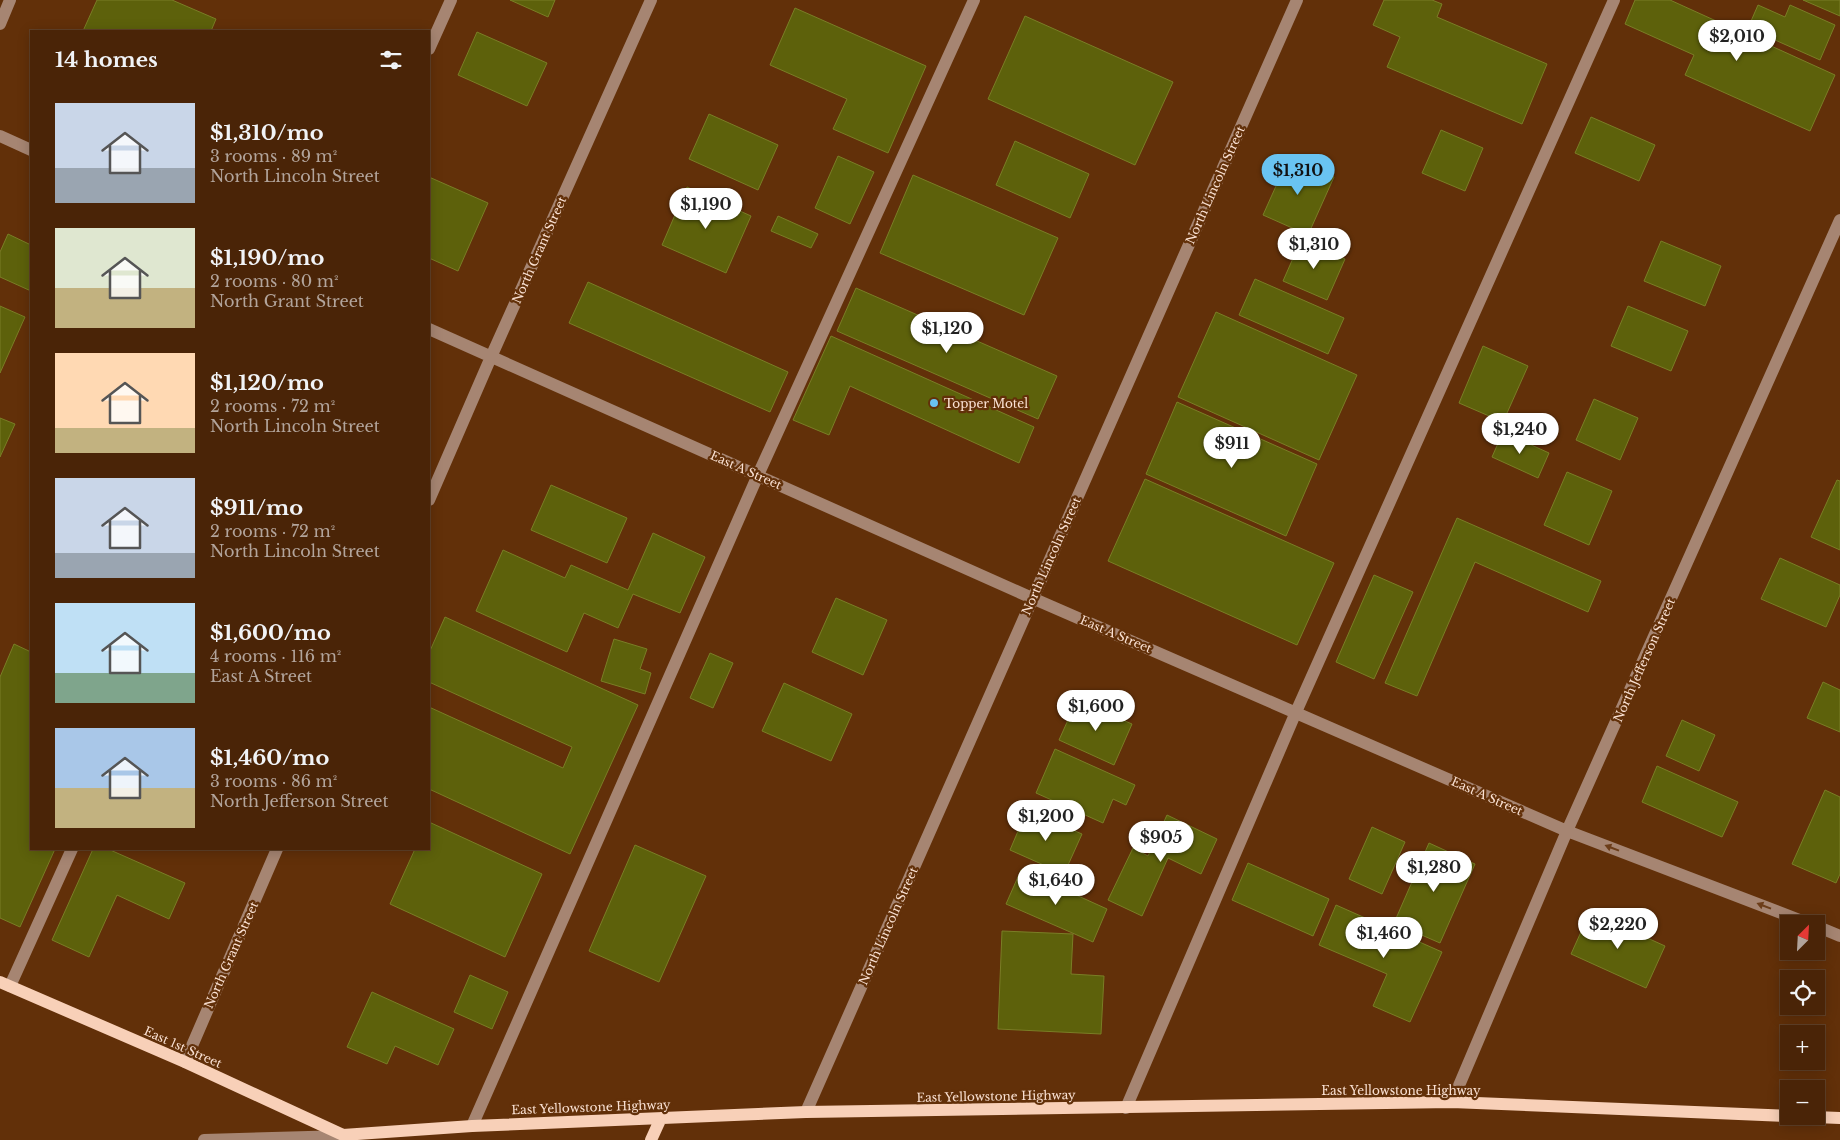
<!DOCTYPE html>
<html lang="en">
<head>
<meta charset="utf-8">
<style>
	body { margin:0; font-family:"Libre Baskerville",serif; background:#512c11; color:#f1f3f6; height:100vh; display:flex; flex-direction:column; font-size:19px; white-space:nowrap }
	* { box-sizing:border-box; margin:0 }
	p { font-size:16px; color:#b2a49b }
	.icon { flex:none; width:28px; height:28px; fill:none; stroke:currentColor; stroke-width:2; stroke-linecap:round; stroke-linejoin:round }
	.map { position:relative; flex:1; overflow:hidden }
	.sheet { position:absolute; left:30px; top:30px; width:400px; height:820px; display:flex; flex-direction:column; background:#4a2407; border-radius:0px; box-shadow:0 2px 12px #0003,0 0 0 1px #614128 }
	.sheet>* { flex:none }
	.needle { width:32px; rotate:24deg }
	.controls { position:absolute; left:1780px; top:915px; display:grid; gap:10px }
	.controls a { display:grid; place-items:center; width:45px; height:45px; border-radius:0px; background:#4a2407; box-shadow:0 2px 12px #0003,0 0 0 1px #614128; font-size:25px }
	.price { position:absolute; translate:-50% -42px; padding:0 11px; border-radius:18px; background:#fff; color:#222; font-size:16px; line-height:32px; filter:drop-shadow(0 1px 2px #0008) }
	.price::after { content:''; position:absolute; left:50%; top:30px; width:15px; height:11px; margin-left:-8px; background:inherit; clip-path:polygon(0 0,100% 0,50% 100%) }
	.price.current { background:#69c3f1; color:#111 }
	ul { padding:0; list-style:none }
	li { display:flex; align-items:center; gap:15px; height:125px; padding:0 25px }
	li span { display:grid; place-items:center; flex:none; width:140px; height:100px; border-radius:0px; color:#555 }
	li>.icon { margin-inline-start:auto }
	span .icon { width:60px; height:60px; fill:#fffc; stroke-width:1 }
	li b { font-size:21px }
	h2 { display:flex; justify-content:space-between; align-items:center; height:60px; padding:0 25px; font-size:21px }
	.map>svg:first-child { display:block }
	.building { fill:#5d610b; stroke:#7a7e26 }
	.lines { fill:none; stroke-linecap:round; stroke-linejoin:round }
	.minor { stroke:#a68572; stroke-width:12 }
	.major { stroke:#f8d0b8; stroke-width:12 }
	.oneway { fill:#6c3d19 }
	.poi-dot { fill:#69c3f1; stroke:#623009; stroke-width:2 }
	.labels { text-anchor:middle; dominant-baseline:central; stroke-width:4.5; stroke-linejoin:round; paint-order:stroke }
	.street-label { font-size:12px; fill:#fae1d3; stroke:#623009 }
	.poi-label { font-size:12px; fill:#fae1d3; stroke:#623009; text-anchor:start }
</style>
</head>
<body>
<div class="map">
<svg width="1840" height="1140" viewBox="0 0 1840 1140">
	<rect width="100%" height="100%" fill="#623009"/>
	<!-- building -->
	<path class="building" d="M 97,0 L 172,0 L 216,19 L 211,31 L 83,31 Z
		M 510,0 L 555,0 L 548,17 Z
		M 1384,0 L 1432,0 L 1442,4 L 1437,17 L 1547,64 L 1522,124 L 1387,67 L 1400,37 L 1373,25 Z
		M 1635,0 L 1670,0 L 1835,75 L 1810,131 L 1685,75 L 1694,55 L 1625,24 Z
		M 1803,0 L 1840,0 L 1840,16 Z
		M 1758,5 L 1785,17 L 1790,5 L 1835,25 L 1820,60 L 1748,28 Z
		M 795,8 L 926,66 L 888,153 L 833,129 L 847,99 L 770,65 Z
		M 1025,16 L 1173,82 L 1135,165 L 988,99 Z
		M 477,32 L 547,63 L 527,106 L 458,75 Z
		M 709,114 L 778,145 L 758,190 L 689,159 Z
		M 1591,117 L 1655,145 L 1639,181 L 1575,153 Z
		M 1441,130 L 1483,148 L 1465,191 L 1422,173 Z
		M 1015,141 L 1089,174 L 1070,218 L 996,185 Z
		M 838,156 L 874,172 L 850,224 L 815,208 Z
		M 1289,157 L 1334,177 L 1308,235 L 1263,215 Z
		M 913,175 L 1058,238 L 1024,315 L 880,253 Z
		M 429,177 L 488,203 L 458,271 L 429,258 Z
		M 687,187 L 751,216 L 726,273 L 662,245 Z
		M 778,216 L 818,234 L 811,248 L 771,231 Z
		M 8,234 L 31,245 L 31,291 L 0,277 L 0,252 Z
		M 1301,240 L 1345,259 L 1327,300 L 1283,281 Z
		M 1661,241 L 1721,266 L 1705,306 L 1644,281 Z
		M 1255,279 L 1344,318 L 1328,354 L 1239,315 Z
		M 588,282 L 788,372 L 770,412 L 569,323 Z
		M 856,288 L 1057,376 L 1038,419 L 837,331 Z
		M 0,306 L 25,317 L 0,373 Z
		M 1628,306 L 1688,331 L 1671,371 L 1611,346 Z
		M 1216,312 L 1357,375 L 1319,460 L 1178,397 Z
		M 831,336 L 1034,427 L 1019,463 L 850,386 L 829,435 L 793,420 Z
		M 1483,346 L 1528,366 L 1503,422 L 1459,403 Z
		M 1594,399 L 1638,418 L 1620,460 L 1576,440 Z
		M 1177,402 L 1317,464 L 1286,536 L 1146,474 Z
		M 0,418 L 15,424 L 0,457 Z
		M 1503,432 L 1549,453 L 1538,478 L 1492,457 Z
		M 1567,472 L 1612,491 L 1589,545 L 1544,525 Z
		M 1145,479 L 1334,563 L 1297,645 L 1108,561 Z
		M 1837,480 L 1840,481 L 1840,550 L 1811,537 Z
		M 551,485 L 627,518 L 607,563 L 531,530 Z
		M 1457,518 L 1601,581 L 1588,612 L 1475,562 L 1417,696 L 1385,683 Z
		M 653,533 L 705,557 L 680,613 L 633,594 L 618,628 L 584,613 L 567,652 L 476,611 L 503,550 L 565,578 L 571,565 L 628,590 Z
		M 1780,558 L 1840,585 L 1840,595 L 1826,627 L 1761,599 Z
		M 1374,575 L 1413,592 L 1374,679 L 1336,662 Z
		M 836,598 L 887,620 L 863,675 L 812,652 Z
		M 445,617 L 638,705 L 570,854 L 429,789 L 429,707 L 563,768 L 572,747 L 429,682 L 429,653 Z
		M 614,639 L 647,649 L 640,669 L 651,673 L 645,694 L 601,681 Z
		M 14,644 L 31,652 L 31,849 L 55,849 L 20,927 L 0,918 L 0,677 Z
		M 710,653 L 733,663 L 713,708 L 690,698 Z
		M 1823,682 L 1840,690 L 1840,732 L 1807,718 Z
		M 784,683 L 852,714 L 831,761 L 762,731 Z
		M 1077,700 L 1132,724 L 1114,765 L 1059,740 Z
		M 1682,720 L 1715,735 L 1699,771 L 1666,756 Z
		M 1055,749 L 1135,785 L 1126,805 L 1113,799 L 1103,823 L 1036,793 Z
		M 1657,766 L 1738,802 L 1722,837 L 1642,802 Z
		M 1825,790 L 1840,797 L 1840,874 L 1836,883 L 1792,864 Z
		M 1027,810 L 1082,834 L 1064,874 L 1010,850 Z
		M 1167,815 L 1217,839 L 1201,874 L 1168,858 L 1142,916 L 1108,900 L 1133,848 L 1148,856 Z
		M 429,822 L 542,874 L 505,957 L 390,904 L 415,849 L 429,849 Z
		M 1372,827 L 1405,842 L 1382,894 L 1349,879 Z
		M 1429,843 L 1475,864 L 1440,943 L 1394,923 Z
		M 635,845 L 706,876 L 659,982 L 589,951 Z
		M 93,849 L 108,849 L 185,883 L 169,919 L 117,895 L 89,957 L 52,940 Z
		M 1248,863 L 1329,899 L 1313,936 L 1232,900 Z
		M 1021,870 L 1107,909 L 1093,942 L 1006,904 Z
		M 1336,905 L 1442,952 L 1410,1022 L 1373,1006 L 1387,974 L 1319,945 Z
		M 1590,912 L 1665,946 L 1646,988 L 1571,954 Z
		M 1002,931 L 1073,934 L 1071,974 L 1104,976 L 1101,1034 L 998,1029 Z
		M 470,975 L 508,992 L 492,1029 L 454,1012 Z
		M 372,992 L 454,1029 L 438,1065 L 395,1046 L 387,1064 L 347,1047 Z"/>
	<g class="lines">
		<!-- minor -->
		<path class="minor" d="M 0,24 L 10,0
			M 429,49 L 451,0
			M 0,136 L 31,150
			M 429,329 L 1032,598 L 1567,831 L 1810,924
			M 429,500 L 491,357 L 651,0
			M 1816,926 L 1840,936
			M 10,986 L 72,849
			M 185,1062 L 277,849
			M 1452,1102 L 1567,831 L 1840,220
			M 1126,1108 L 1296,712 L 1614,0
			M 806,1112 L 1297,0
			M 472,1126 L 758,475 L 974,0
			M 204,1140 L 345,1136"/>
		<!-- major -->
		<path class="major" d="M 0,982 L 185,1062 L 343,1135 L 472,1126 L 806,1112 L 1452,1102 L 1789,1116
			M 1790,1116 L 1840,1118
			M 651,1140 L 661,1118"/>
	</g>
	<!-- one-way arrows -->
	<defs><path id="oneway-solid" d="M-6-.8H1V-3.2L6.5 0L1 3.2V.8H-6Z" transform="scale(1.25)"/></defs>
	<g class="oneway">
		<use href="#oneway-solid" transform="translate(1612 848) rotate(-159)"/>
		<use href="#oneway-solid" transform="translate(1764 906) rotate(-159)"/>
	</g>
	<!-- markers -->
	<circle class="poi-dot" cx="934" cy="403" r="5"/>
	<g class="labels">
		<!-- street labels -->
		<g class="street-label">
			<text transform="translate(1215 185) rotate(-66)">North Lincoln Street</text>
			<text transform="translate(539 250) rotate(-66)">North Grant Street</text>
			<text transform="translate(746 470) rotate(24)">East A Street</text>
			<text transform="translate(1051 556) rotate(-66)">North Lincoln Street</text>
			<text transform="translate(1116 634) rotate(23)">East A Street</text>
			<text transform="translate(1644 660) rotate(-66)">North Jefferson Street</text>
			<text transform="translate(1487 796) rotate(24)">East A Street</text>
			<text transform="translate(888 926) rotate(-66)">North Lincoln Street</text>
			<text transform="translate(231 955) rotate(-66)">North Grant Street</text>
			<text transform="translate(183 1047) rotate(24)">East 1st Street</text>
			<text x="1401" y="1090">East Yellowstone Highway</text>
			<text transform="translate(996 1096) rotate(-1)">East Yellowstone Highway</text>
			<text transform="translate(591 1107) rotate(-2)">East Yellowstone Highway</text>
		</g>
		<!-- poi labels -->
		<g class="poi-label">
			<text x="944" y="403">Topper Motel</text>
		</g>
	</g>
</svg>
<div class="controls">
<a><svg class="needle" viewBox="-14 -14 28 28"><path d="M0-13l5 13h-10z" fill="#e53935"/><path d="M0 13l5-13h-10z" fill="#b2a49b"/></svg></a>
<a><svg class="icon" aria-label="locate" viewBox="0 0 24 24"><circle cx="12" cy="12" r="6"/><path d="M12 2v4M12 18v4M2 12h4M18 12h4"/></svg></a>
<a>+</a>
<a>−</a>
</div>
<b class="price" style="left:1737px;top:62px">$2,010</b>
<b class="price current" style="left:1298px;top:196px">$1,310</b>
<b class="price" style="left:706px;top:230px">$1,190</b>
<b class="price" style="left:1314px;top:270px">$1,310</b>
<b class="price" style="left:947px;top:354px">$1,120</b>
<b class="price" style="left:1520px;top:455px">$1,240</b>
<b class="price" style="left:1232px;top:469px">$911</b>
<b class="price" style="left:1096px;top:732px">$1,600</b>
<b class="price" style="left:1046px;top:842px">$1,200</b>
<b class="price" style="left:1161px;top:863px">$905</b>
<b class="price" style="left:1434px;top:893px">$1,280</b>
<b class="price" style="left:1056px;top:906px">$1,640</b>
<b class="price" style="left:1618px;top:950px">$2,220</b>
<b class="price" style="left:1384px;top:959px">$1,460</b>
<section class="sheet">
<h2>14 homes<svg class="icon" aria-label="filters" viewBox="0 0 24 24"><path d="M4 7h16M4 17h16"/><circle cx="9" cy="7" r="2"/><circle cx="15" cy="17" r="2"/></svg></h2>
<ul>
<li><span style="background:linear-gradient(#c9d6e8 65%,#9aa5b1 0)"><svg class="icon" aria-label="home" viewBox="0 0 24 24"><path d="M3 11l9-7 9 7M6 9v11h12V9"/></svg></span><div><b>$1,310/mo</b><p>3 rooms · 89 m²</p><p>North Lincoln Street</p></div></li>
<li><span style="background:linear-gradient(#dfe7d0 60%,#c2b280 0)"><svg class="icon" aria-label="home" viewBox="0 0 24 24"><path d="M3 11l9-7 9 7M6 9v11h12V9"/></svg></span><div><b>$1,190/mo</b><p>2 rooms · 80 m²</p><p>North Grant Street</p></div></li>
<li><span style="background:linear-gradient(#ffd9b3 75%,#c2b280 0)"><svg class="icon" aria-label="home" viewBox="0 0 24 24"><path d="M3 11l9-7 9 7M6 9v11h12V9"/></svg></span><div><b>$1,120/mo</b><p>2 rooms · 72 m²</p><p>North Lincoln Street</p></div></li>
<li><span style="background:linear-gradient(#c9d6e8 75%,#9aa5b1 0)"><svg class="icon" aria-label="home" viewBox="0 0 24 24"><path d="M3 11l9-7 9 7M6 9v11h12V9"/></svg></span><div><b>$911/mo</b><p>2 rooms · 72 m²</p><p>North Lincoln Street</p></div></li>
<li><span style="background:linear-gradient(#bfe0f5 70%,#7fa58c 0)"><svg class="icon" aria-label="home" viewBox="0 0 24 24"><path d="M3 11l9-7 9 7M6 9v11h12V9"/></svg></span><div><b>$1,600/mo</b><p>4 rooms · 116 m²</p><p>East A Street</p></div></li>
<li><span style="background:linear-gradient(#a9c7e8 60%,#c2b280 0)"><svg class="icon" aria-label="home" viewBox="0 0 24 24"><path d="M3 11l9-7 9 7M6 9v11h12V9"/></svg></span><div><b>$1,460/mo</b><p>3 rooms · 86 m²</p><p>North Jefferson Street</p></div></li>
</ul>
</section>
</div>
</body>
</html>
